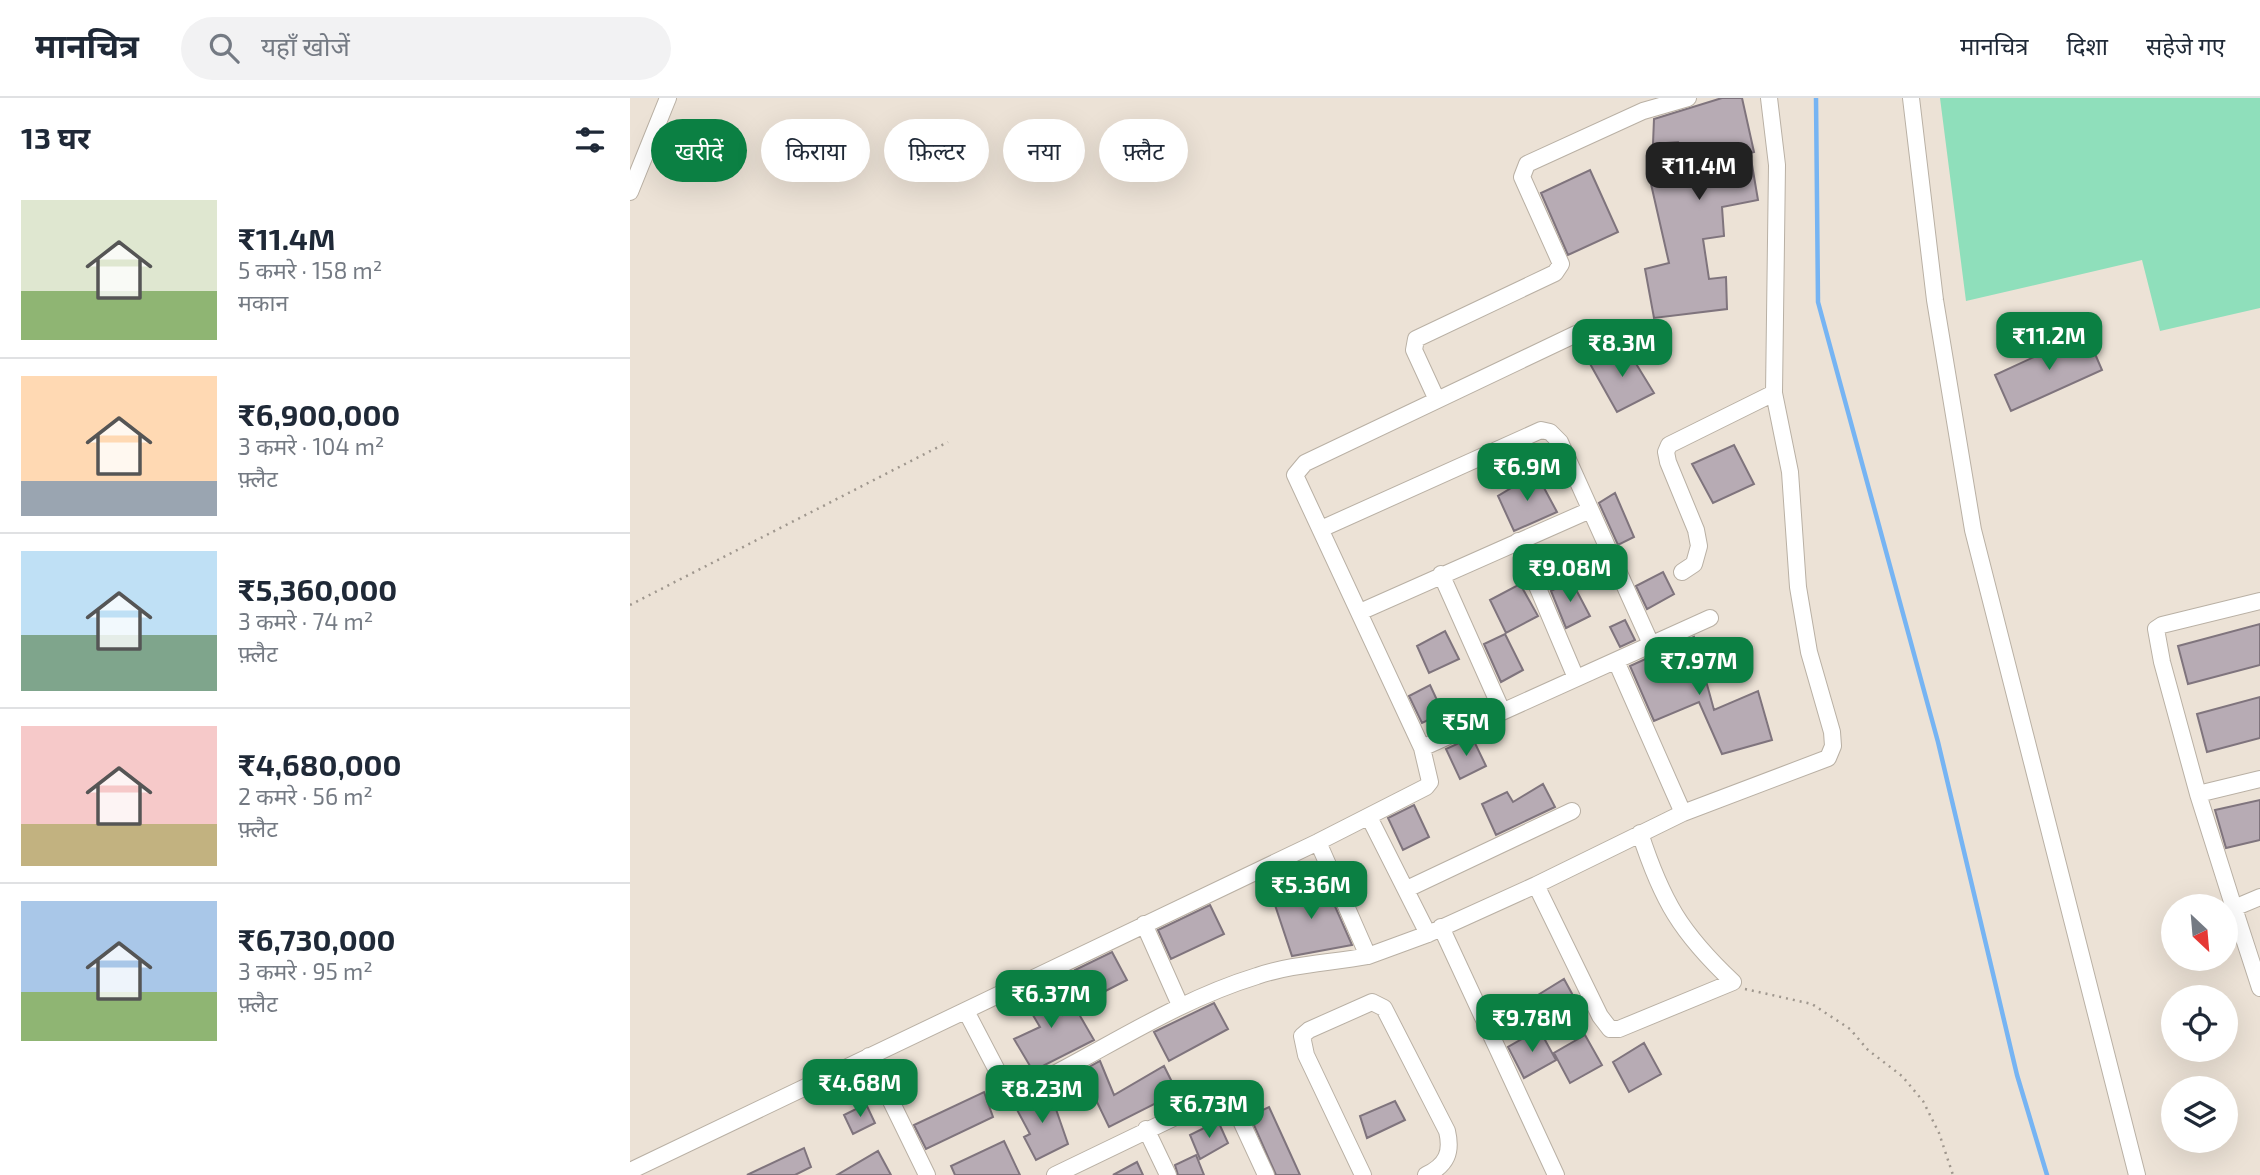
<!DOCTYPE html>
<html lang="hi">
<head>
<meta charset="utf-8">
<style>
	body { margin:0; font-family:"Exo 2","Noto Sans Devanagari",sans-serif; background:#f2f2f3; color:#1f2937; height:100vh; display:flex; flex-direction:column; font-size:26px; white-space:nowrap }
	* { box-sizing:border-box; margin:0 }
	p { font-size:23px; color:#747a83 }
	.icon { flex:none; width:38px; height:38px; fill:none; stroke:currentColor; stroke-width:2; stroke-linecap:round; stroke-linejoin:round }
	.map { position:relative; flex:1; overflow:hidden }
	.details { display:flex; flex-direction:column; background:#fff; width:630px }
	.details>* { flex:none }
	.hud { position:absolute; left:21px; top:21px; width:665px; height:63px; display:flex; gap:14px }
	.needle { width:46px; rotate:154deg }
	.controls { position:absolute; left:1531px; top:796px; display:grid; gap:14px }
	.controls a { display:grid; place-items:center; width:77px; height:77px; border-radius:50%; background:#fff; box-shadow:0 7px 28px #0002; font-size:35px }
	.price { position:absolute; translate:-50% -60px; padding:0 16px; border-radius:14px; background:#0b8043; color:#fff; font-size:23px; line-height:46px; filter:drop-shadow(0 2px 4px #0008) }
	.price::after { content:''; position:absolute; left:50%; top:42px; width:21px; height:16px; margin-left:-10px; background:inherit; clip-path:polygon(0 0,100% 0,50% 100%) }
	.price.current { background:#222; color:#fff }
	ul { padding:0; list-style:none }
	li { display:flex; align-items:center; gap:21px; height:175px; padding:0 21px }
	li+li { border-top:2px solid #e0e1e3 }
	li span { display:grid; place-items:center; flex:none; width:196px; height:140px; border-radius:0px; color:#555 }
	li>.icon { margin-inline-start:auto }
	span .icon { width:84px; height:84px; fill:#fffc; stroke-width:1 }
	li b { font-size:30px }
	h2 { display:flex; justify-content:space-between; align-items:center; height:84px; padding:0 21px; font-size:30px }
	.chip { padding:0 24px; border-radius:32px; background:#fff; box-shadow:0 7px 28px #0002; font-size:24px; line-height:63px }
	.chip.current { background:#0b8043; color:#fff }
	header { display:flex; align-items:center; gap:42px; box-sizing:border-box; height:98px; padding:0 35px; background:#fff; border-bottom:2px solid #e0e1e3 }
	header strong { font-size:33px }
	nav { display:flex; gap:38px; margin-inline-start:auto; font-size:24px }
	.search { width:490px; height:63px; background:#f2f2f3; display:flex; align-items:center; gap:18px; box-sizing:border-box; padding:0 24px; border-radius:38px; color:#747a83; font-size:26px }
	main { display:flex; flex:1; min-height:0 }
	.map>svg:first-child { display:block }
	.green { fill:#8fdfbb }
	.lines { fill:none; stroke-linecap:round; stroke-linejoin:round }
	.stream { stroke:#76b4f3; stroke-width:4.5 }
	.building { fill:#b7abb4; stroke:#7f747d; stroke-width:2 }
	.minor-casing { stroke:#b9b0a4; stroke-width:18 }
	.path { stroke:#9f978e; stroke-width:2.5; stroke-dasharray:2 5; stroke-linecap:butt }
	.minor { stroke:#fff; stroke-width:16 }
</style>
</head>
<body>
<header>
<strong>मानचित्र</strong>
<div class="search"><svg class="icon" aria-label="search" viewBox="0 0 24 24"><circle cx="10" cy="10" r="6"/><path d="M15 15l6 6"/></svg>यहाँ खोजें</div>
<nav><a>मानचित्र</a><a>दिशा</a><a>सहेजे गए</a></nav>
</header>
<main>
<section class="details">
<h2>13 घर<svg class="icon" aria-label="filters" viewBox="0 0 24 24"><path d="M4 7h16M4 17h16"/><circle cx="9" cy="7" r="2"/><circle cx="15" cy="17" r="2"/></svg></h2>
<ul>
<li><span style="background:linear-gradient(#dfe7d0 65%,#8fb573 0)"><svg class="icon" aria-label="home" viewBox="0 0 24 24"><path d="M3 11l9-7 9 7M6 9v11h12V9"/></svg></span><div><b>₹11.4M</b><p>5 कमरे · 158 m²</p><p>मकान</p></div></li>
<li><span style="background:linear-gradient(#ffd9b3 75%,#9aa5b1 0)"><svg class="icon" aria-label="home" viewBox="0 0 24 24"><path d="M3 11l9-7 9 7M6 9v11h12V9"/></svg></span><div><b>₹6,900,000</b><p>3 कमरे · 104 m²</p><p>फ़्लैट</p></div></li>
<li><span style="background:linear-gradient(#bfe0f5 60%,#7fa58c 0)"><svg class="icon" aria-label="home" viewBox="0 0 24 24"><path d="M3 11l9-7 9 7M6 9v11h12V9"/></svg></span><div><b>₹5,360,000</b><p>3 कमरे · 74 m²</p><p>फ़्लैट</p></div></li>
<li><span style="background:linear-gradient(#f6c9c9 70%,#c2b280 0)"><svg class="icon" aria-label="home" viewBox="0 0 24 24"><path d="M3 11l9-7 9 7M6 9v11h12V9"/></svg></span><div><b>₹4,680,000</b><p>2 कमरे · 56 m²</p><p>फ़्लैट</p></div></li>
<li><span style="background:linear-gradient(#a9c7e8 65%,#8fb573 0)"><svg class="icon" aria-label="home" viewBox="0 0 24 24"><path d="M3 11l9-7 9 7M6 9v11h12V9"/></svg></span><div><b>₹6,730,000</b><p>3 कमरे · 95 m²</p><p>फ़्लैट</p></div></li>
</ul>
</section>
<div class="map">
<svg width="1630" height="1077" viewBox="0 0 1630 1077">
	<rect width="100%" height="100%" fill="#ece2d6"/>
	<!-- green -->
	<path class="green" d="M 1310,0 L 1630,0 L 1630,210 L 1530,233 L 1512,162 L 1336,203 Z"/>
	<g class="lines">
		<!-- stream -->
		<path class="stream" d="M 1186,0 L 1188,204 L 1308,644 L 1387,977 L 1417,1077"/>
	</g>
	<!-- building -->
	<path class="building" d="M 1092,0 L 1112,0 L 1124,54 L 1120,55 L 1128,102 L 1092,109 L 1094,138 L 1073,141 L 1079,181 L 1096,179 L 1097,211 L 1024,220 L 1015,171 L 1039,165 L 1021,86 L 1057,80 L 1048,44 L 1023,46 L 1024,21 Z
		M 960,72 L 988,134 L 938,157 L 911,95 Z
		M 1456,235 L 1472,272 L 1381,313 L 1365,277 Z
		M 997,251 L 1024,295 L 987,314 L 959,264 Z
		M 1104,347 L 1124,386 L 1083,405 L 1062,366 Z
		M 906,375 L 927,414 L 884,433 L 868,398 Z
		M 985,395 L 1004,439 L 988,447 L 969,405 Z
		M 1033,474 L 1044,496 L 1017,511 L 1006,488 Z
		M 941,482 L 960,518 L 936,530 L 921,493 Z
		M 890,486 L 908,518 L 876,535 L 860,502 Z
		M 995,522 L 1005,542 L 990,549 L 980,529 Z
		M 1630,526 L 1630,567 L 1558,586 L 1548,548 Z
		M 815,533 L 829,561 L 799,575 L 787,548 Z
		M 875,536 L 893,572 L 871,584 L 854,546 Z
		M 1064,539 L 1084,612 L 1128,593 L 1142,642 L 1092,656 L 1069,604 L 1024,623 L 1000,568 Z
		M 800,587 L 813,615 L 792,625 L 779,598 Z
		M 1630,599 L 1630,640 L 1577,654 L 1567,616 Z
		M 842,639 L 856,668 L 830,681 L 816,651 Z
		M 913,686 L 925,709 L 866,737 L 852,706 L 877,694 L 883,704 Z
		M 1630,702 L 1630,742 L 1596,750 L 1585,712 Z
		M 784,707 L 799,739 L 773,752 L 758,720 Z
		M 693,781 L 722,847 L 662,858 L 644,804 Z
		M 580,807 L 594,836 L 541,861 L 528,832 Z
		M 482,854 L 497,882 L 460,901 L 445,872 Z
		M 934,881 L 951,912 L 919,930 L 903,900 Z
		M 416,886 L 433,917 L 446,911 L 464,942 L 403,973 L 384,941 L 410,929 L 391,897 Z
		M 584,905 L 598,931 L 539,963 L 524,934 Z
		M 909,931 L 926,962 L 894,980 L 878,949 Z
		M 955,937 L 972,967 L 940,985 L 924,955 Z
		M 1014,945 L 1031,976 L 999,994 L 983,964 Z
		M 470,963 L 484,997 L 534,968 L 549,998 L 530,1008 L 528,1004 L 479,1029 L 452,973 Z
		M 419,991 L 438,1046 L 406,1062 L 394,1039 L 400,1036 L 385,1008 Z
		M 354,994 L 363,1019 L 296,1051 L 284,1027 Z
		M 765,1003 L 775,1022 L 737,1040 L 730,1018 Z
		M 236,1006 L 245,1025 L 223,1036 L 214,1017 Z
		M 639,1009 L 655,1044 L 670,1077 L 646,1077 L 620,1018 Z
		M 588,1023 L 598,1045 L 570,1061 L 560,1037 Z
		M 374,1043 L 390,1077 L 325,1077 L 321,1068 Z
		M 174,1050 L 181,1069 L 165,1077 L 117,1077 Z
		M 248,1053 L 261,1077 L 207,1077 Z
		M 566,1057 L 574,1077 L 548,1077 L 545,1067 Z
		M 507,1064 L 513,1077 L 483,1077 Z"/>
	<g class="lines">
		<defs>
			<path id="minor" d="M 1281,0 L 1305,202 L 1343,432 L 1507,1077
				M 0,94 L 38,0
				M 807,302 L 784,252 L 786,241 L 925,175 L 931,166 L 892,79 L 897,66 L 1013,13 L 1058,0
				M 691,431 L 911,332 L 920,334 L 930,344 L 1021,546
				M 888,443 L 946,580
				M 1052,474 L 1064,466 L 1069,448 L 1066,432 L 1038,364 L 1036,354 L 1039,347 L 1144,295
				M 811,476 L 872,613
				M 730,514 L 958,413
				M 986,563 L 1053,715
				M 792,650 L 1080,520
				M 1568,696 L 1630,681
				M 739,719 L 798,836
				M 688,744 L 738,858 L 798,836 L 906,787 L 1053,715 L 1198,660 L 1203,648 L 1202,634 L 1179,554 L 1168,489 L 1160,374 L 1144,295 L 1147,67 L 1139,0
				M 906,787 L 970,918 L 980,931 L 989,931 L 1103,884 C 1051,835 1032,803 1010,735
				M 777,791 L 942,713
				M 1630,799 L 1604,810 L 1630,890
				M 1604,810 L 1568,696 L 1532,564 L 1526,531 L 1532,527 L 1630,503
				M 514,826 L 550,907
				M 811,829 L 926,1077
				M 336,913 L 372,982 L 383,994 L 391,993 C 470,955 542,904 627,878 C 662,866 701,865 738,858
				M 239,958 L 297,1077
				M 516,1031 L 538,1077
				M 0,1073 L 688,744 L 796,689 L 800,684 L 792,650 L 665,377 L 675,365 L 946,236
				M 425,1077 L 591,997 L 605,1010 L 636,1077
				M 733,1077 L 676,957 L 672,938 L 679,932 L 742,904 L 754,910 L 817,1033 C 822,1054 817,1067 796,1077"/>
		</defs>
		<!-- minor casing -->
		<use href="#minor" class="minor-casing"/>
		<!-- path -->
		<path class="path" d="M 0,507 L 318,344
			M 1115,891 L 1182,906 L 1220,931 L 1238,952 L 1272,978 L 1293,1003 L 1309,1035 L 1323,1077"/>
		<!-- minor -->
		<use href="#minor" class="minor"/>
	</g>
</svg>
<div class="controls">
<a><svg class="needle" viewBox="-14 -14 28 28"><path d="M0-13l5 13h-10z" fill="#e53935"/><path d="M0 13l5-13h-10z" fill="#747a83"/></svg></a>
<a><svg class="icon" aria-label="locate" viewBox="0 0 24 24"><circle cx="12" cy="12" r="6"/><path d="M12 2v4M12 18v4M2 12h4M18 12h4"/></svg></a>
<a><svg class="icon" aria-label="layers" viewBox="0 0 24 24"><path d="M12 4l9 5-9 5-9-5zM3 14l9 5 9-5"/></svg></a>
</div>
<b class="price current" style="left:1069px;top:104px">₹11.4M</b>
<b class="price" style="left:1419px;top:274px">₹11.2M</b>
<b class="price" style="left:992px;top:281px">₹8.3M</b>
<b class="price" style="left:897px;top:405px">₹6.9M</b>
<b class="price" style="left:940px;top:506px">₹9.08M</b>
<b class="price" style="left:1069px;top:599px">₹7.97M</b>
<b class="price" style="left:836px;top:660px">₹5M</b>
<b class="price" style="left:681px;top:823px">₹5.36M</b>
<b class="price" style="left:421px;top:932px">₹6.37M</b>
<b class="price" style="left:902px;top:956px">₹9.78M</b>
<b class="price" style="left:230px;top:1021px">₹4.68M</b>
<b class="price" style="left:412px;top:1027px">₹8.23M</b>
<b class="price" style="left:579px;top:1042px">₹6.73M</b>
<div class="hud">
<a class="chip current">खरीदें</a>
<a class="chip">किराया</a>
<a class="chip">फ़िल्टर</a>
<a class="chip">नया</a>
<a class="chip">फ़्लैट</a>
</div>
</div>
</main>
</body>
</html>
